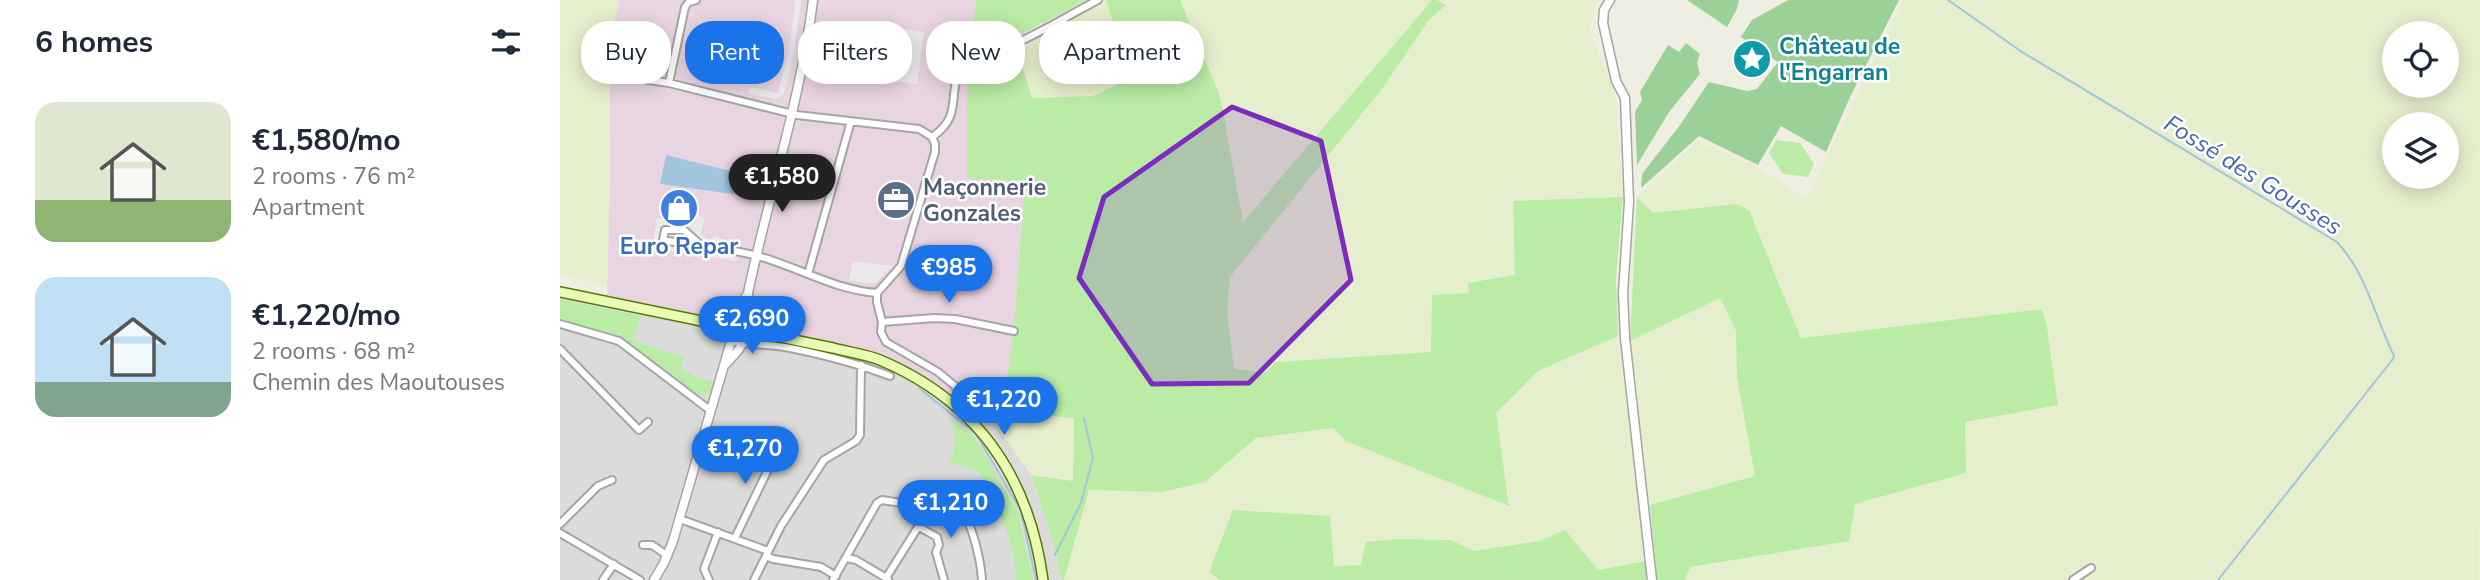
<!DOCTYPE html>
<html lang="en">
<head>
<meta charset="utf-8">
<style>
	body { margin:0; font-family:"Nunito Sans",sans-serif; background:#f6f6f7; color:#1f2937; height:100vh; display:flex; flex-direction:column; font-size:26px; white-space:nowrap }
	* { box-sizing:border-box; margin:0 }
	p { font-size:23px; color:#747a83 }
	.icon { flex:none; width:38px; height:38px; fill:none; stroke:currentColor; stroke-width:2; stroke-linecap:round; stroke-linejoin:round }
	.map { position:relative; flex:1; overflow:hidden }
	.details { display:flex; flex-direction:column; background:#fff; width:560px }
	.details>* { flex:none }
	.hud { position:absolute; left:21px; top:21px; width:665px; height:63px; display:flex; gap:14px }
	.controls { position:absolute; left:1822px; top:21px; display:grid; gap:14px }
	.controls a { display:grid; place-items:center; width:77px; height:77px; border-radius:50%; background:#fff; box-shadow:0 4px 18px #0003; font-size:35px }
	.price { position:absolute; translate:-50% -60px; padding:0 16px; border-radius:24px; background:#1a73e8; color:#fff; font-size:23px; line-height:46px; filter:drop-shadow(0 2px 4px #0008) }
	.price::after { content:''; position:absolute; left:50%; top:42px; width:21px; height:16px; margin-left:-10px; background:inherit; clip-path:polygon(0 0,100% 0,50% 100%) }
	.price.selected { background:#222; color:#fff }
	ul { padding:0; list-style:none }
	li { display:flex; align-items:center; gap:21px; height:175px; padding:0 35px }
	li span { display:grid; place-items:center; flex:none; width:196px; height:140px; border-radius:21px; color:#555 }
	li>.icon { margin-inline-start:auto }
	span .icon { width:84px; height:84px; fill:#fffc; stroke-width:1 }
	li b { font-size:30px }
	h2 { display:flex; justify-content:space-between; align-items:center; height:84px; padding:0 35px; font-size:30px }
	.chip { padding:0 24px; border-radius:28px; background:#fff; box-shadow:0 4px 18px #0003; font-size:24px; line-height:63px }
	.chip.selected { background:#1a73e8; color:#fff }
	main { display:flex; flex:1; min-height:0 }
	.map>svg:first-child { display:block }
	.residential { fill:#dcdbdb }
	.industrial { fill:#e9d5e1 }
	.farmland { fill:#e6efcd; fill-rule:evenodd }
	.grass { fill:#baeca6 }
	.forest { fill:#9bd196 }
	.parking { fill:#eaeaea }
	.water { fill:#a1c5df }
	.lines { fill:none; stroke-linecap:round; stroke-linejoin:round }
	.stream { stroke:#a1c5df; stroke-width:2 }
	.minor-casing { stroke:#a5a5a5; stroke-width:10 }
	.tertiary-casing { stroke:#a5a5a5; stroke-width:11 }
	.secondary-casing { stroke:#547900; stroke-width:12 }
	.minor { stroke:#fff; stroke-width:6 }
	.tertiary { stroke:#fff; stroke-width:8 }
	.secondary { stroke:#eafcb4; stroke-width:9 }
	.marked { fill:#7b2cbf; fill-opacity:0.2; stroke:#7b2cbf; stroke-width:5; stroke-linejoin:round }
	.labels { text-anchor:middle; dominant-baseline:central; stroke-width:5; stroke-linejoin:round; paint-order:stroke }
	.culture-label { font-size:23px; font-weight:bold; fill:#0d838f; stroke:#fff; text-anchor:start }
	.service-label { font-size:23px; font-weight:bold; fill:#4e5e75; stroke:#fff; text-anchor:start }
	.shop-label { font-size:23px; font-weight:bold; fill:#366cbe; stroke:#fff }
	.water-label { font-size:24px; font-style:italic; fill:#4566b2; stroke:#fff }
</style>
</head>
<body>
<main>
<section class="details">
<h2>6 homes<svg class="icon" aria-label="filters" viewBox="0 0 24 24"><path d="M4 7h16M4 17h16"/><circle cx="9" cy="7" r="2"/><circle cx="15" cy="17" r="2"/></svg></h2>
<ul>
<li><span style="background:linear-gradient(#dfe7d0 70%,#8fb573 0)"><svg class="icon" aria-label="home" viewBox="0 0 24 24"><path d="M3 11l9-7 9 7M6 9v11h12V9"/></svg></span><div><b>€1,580/mo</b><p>2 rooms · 76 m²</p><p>Apartment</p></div></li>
<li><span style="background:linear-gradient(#bfe0f5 75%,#7fa58c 0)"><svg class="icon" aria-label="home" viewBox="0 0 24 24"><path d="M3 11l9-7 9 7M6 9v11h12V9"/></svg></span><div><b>€1,220/mo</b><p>2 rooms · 68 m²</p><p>Chemin des Maoutouses</p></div></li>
</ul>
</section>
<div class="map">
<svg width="1920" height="580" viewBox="0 0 1920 580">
	<rect width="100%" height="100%" fill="#efeee3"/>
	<!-- residential -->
	<path class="residential" d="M 0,291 L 321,357 L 372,381 L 417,420 L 428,414 L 471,475 L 498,559 L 501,580 L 0,580 Z"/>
	<!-- industrial -->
	<path class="industrial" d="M 59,0 L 248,0 L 247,21 L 212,209 L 232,134 L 250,50 L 257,0 L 416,0 L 407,68 L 465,182 L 454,326 L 443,409 L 418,420 L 372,381 L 321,357 L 47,299 L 50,176 L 49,46 Z"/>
	<!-- farmland -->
	<path class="farmland" d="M 0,0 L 59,0 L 49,46 L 50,176 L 47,285 L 0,275 Z
		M 546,0 L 571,78 L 533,96 L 472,98 L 457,50 Z
		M 620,0 L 872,0 L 682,223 L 660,96 Z
		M 877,0 L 1040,0 L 1035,7 L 1030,31 L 1056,99 L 1063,197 L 953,201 L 955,276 L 908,283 L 909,293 L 871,352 L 716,362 L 707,372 L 674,369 L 667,313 L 670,277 L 822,89 L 868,21 L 885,6 Z
		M 1343,0 L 1920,0 L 1919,580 L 1125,580 L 1130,567 L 1289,541 L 1295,504 L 1406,473 L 1405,422 L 1498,405 L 1487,327 L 1482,309 L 1240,338 L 1215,271 L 1176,204 L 1093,213 L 1077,197 L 1138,141 L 1194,165 L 1242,196 L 1248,195 ZM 1834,33 L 1886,33 L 1886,86 L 1834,86 ZM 1834,124 L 1886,124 L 1886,177 L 1834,177 Z
		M 1160,297 L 1176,331 L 1177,378 L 1196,477 L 1090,505 L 1070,341 Z
		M 1058,336 L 1081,509 L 1086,561 L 1038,571 L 1005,530 L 980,541 L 914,551 L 891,540 L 836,539 L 806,542 L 801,565 L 649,572 L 659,580 L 504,580 L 529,490 L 602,492 L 645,482 L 696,438 L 773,428 L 786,441 L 948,505 L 936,413 L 978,371 Z
		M 443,409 L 514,419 L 513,481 L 471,475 L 428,414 Z"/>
	<!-- grass -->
	<path class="grass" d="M 416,0 L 526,0 L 451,40 L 409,54 Z
		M 546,0 L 620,0 L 660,96 L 683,222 L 872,0 L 877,0 L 886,5 L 868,21 L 822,89 L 670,277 L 667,313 L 674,369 L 706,372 L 716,362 L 871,352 L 872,295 L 909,293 L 908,283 L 955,275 L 953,201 L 1063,197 L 1056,277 L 1058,336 L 978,371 L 936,413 L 949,506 L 786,441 L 773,428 L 696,438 L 645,482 L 602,492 L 529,490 L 504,580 L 501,580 L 498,559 L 471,475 L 513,481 L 514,419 L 443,409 L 454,326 L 465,182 L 407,178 L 407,68 L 457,50 L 472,98 L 533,96 L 571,78 Z
		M 1216,140 L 1240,143 L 1254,164 L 1248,177 L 1223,174 L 1209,153 Z
		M 1077,197 L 1093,213 L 1176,204 L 1189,210 L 1241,338 L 1482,309 L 1487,327 L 1498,405 L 1405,422 L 1406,473 L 1295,504 L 1289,541 L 1130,567 L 1125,580 L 1097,580 L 1090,505 L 1195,476 L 1177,378 L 1176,331 L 1160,298 L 1070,341 Z
		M 0,299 L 81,316 L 73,341 L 123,357 L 122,368 L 136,378 L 153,381 L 151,392 L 145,395 L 137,394 L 72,345 L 46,333 L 0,320 Z
		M 392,419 L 414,436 L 458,512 L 473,580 L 456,580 C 455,539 436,507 419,471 L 390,463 L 395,445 Z
		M 673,510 L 770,516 L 774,566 L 801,565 L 806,542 L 836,539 L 891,540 L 914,551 L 980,541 L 1005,530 L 1038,570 L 1086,561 L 1086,580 L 659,580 L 649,572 Z"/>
	<!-- forest -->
	<path class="forest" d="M 1127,0 L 1179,0 L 1177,9 L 1167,27 Z
		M 1228,0 L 1339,0 L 1291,95 L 1266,152 L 1221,126 L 1198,165 L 1139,136 L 1081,188 L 1082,174 L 1120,125 L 1149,82 L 1187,91 L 1197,89 L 1218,62 L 1181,37 L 1192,20 Z
		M 1126,43 L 1140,54 L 1137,63 L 1140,74 L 1109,112 L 1077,165 L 1075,112 L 1082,100 L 1080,92 L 1108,45 L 1119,52 Z"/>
	<!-- parking -->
	<path class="parking" d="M 235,0 L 241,0 L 241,3 L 231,69 L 223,95 L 216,99 L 188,93 L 190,87 L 218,93 L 230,44 Z
		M 298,22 L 364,32 L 357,84 L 291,75 Z
		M 131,211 L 137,212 L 141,217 L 145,218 L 141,234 L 150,241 L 157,236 L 178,256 L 176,261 L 98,249 L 99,243 L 93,242 L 97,218 L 128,222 Z
		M 293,261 L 333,266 L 315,283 L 304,283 L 289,280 Z"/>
	<!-- water -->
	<path class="water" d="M 106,155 L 194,177 L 187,196 L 100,184 Z"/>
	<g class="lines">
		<!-- stream -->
		<path class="stream" d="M 1388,0 L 1462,52 L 1777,242 C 1807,274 1815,318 1834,356 L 1833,359 L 1658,580
			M 359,388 L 416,434 L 461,511 L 476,580
			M 495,555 L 521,503 L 533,458 L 524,418"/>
		<defs>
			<path id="minor" d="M 61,76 L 109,83 L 237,115 L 359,129 L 372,137
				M 109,83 L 125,7 L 129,2 L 136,0
				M 372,137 C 407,113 383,90 405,66 C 416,56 437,52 450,46 C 480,33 509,15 538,0
				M 144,248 L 124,230 L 105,230 L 103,240 C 134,246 168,248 198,256 C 238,267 275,290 317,293
				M 248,274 L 291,121
				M 317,293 L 317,302 L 322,322 L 321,332 L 326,342 L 378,372 L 412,400 L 432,403
				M 317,293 L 341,266 L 375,152 L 375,144 L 372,137
				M 322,322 L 374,318 L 395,319 L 454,331
				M 0,324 L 59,341 L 151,411
				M 171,341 C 189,345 207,344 225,347 C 261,354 296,363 330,376
				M 0,349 L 79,430 L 88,422
				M 383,510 L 390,497 L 400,499 L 405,515
				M 120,519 L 208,551
				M 0,524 L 38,486 L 52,480
				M 359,527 L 377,537 L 379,545 L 376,552 L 384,580
				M 0,533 L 80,580
				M 175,538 L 217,451 L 216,438
				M 83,545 L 92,545 L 108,556
				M 206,556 L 213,559 L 261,567 L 276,576
				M 287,558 L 296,560 L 328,579
				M 326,578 L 370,508
				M 43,580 L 54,564
				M 149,580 L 144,569 L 158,532
				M 194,580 L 221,526 L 264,460 L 296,441 L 300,435 L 301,365
				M 273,580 L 317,503 L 322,500 L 400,512 C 413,521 421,564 422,580
				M 1513,580 L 1531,568"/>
			<path id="tertiary" d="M 1050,0 L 1044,10 L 1043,23 L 1056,81 L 1065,98 L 1069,202 L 1063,293 L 1065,338 L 1092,580
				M 164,366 C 169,360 177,353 181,346 C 190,329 185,306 189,288 C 210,191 241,98 253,0
				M 94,580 L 104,563 L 113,541 L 171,341 L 174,315 L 187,295"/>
			<path id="secondary" d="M 0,292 L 273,348 C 288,352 305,354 320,360 C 417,401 469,477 483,580"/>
		</defs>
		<!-- minor casing -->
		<use href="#minor" class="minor-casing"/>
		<!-- tertiary casing -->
		<use href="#tertiary" class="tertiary-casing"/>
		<!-- secondary casing -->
		<use href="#secondary" class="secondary-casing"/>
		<!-- minor -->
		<use href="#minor" class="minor"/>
		<!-- tertiary -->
		<use href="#tertiary" class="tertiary"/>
		<!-- secondary -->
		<use href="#secondary" class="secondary"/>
	</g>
	<!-- marked area -->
	<path class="marked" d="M 672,107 L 761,141 L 791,280 L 689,383 L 592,384 L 519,278 L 544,197 Z"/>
	<!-- icons -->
	<defs>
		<symbol id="sight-disc" viewBox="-11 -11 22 22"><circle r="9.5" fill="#0f9aa8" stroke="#fff"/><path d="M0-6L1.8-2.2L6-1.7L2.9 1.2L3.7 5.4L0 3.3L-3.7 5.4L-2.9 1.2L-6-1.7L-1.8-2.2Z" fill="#fff"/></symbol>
		<symbol id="office-disc" viewBox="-11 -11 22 22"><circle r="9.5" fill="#5c6f8a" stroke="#fff"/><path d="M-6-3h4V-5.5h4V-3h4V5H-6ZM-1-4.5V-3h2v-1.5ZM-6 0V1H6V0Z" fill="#fff"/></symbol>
		<symbol id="shop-disc" viewBox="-11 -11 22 22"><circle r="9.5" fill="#3f7fe0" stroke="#fff"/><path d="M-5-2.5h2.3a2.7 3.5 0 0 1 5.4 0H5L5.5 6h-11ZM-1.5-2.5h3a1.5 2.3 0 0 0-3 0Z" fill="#fff"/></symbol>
	</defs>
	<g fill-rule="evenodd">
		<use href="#sight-disc" x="1170" y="37" width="44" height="44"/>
		<use href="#office-disc" x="314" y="178" width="44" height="44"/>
		<use href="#shop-disc" x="97" y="186" width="44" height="44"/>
	</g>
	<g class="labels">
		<!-- culture labels -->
		<g class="culture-label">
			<text x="1219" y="46">Château de<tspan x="1219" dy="26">l'Engarran</tspan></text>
		</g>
		<!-- service labels -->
		<g class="service-label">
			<text x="363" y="187">Maçonnerie<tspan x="363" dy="26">Gonzales</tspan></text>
		</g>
		<!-- shop labels -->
		<g class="shop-label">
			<text x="119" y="246">Euro Repar</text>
		</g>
		<!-- water labels -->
		<g class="water-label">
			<text transform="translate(1693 175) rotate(32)">Fossé des Gousses</text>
		</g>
	</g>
</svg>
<div class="controls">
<a><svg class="icon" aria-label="locate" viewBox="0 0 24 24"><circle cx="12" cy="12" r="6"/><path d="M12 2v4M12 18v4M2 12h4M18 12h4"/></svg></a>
<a><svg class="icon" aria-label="layers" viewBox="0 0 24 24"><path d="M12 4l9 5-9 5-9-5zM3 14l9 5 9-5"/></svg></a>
</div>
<b class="price selected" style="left:222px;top:214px">€1,580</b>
<b class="price" style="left:389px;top:305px">€985</b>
<b class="price" style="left:192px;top:356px">€2,690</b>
<b class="price" style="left:444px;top:437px">€1,220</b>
<b class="price" style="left:185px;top:486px">€1,270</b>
<b class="price" style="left:391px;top:540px">€1,210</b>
<div class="hud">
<a class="chip">Buy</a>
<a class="chip selected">Rent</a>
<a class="chip">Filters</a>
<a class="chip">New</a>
<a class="chip">Apartment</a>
</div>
</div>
</main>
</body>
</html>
